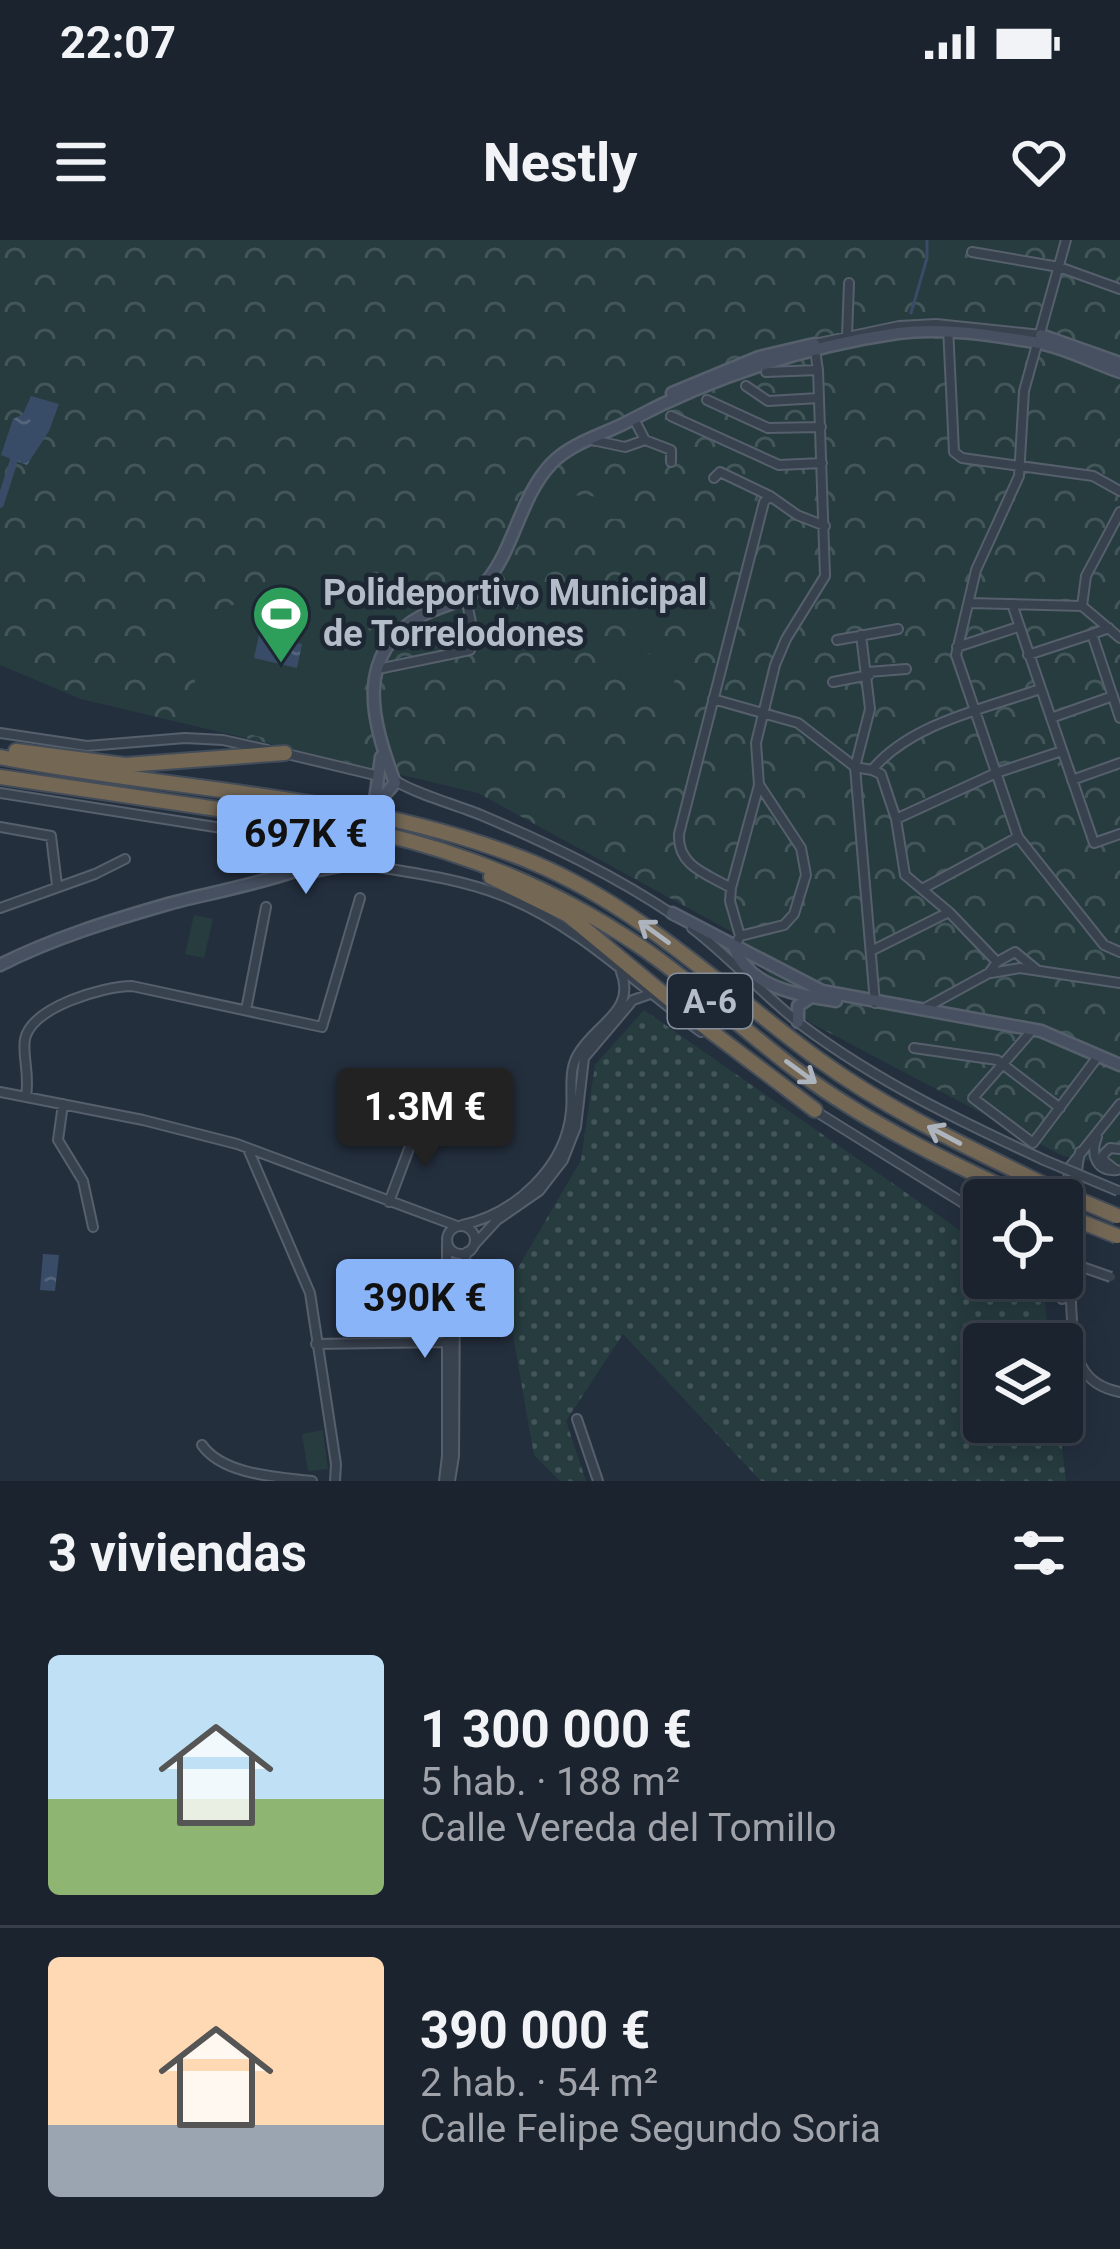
<!DOCTYPE html>
<html lang="es">
<head>
<meta charset="utf-8">
<style>
	body { margin:0; font-family:Roboto,sans-serif; background:#282f3a; color:#f1f3f6; height:100vh; display:flex; flex-direction:column; font-size:45px; white-space:nowrap }
	* { box-sizing:border-box; margin:0 }
	p { font-size:39px; color:#a0a4aa }
	.icon { flex:none; width:66px; height:66px; fill:none; stroke:currentColor; stroke-width:2; stroke-linecap:round; stroke-linejoin:round }
	.map { position:relative; height:1241px; overflow:hidden }
	.drawer { display:flex; flex-direction:column; background:#1b232e; flex:1 }
	.drawer>* { flex:none }
	.controls { position:absolute; left:963px; top:939px; display:grid; gap:24px }
	.controls a { display:grid; place-items:center; width:120px; height:120px; border-radius:12px; background:#1b232e; box-shadow:0 6px 30px #0003,0 0 0 3px #39404a; font-size:60px }
	.price { position:absolute; translate:-50% -102px; padding:0 27px; border-radius:12px; background:#8ab4f8; color:#111; font-size:39px; line-height:78px; filter:drop-shadow(0 3px 6px #0008) }
	.price::after { content:''; position:absolute; left:50%; top:72px; width:36px; height:27px; margin-left:-18px; background:inherit; clip-path:polygon(0 0,100% 0,50% 100%) }
	.price.current { background:#222; color:#fff }
	ul { padding:0; list-style:none }
	li { display:flex; align-items:center; gap:36px; height:300px; padding:0 48px }
	li+li { border-top:3px solid #39404a }
	li span { display:grid; place-items:center; flex:none; width:336px; height:240px; border-radius:12px; color:#555 }
	li>.icon { margin-inline-start:auto }
	span .icon { width:144px; height:144px; fill:#fffc; stroke-width:1 }
	li b { font-size:51px }
	h2 { display:flex; justify-content:space-between; align-items:center; height:144px; padding:0 48px; font-size:51px }
	.status { display:flex; justify-content:space-between; align-items:center; height:84px; padding:0 60px; background:#1b232e; direction:ltr }
	.status svg { height:33px; fill:currentColor }
	header { display:flex; justify-content:space-between; align-items:center; height:156px; padding:0 48px; background:#1b232e; font-size:54px; font-weight:700 }
	.map>svg:first-child { display:block }
	.grass { fill:url(#grass-dots) }
	.park { fill:url(#park-crowns) }
	.pitch { fill:#263c3f }
	.water { fill:url(#water-ripples) }
	.lines { fill:none; stroke-linecap:round; stroke-linejoin:round }
	.stream { stroke:#394c67; stroke-width:3 }
	.canal { stroke:#394c67; stroke-width:8 }
	.street-casing { stroke:#565f6c; stroke-width:12 }
	.secondary-casing { stroke:#565f6c; stroke-width:15 }
	.highway-casing { stroke:#434c59; stroke-width:18 }
	.street { stroke:#38414e; stroke-width:8 }
	.secondary { stroke:#465061; stroke-width:10 }
	.highway { stroke:#746855; stroke-width:14 }
	.street-bridge-casing { stroke:#565f6c; stroke-width:12; stroke-linecap:butt }
	.secondary-bridge-casing { stroke:#565f6c; stroke-width:15; stroke-linecap:butt }
	.highway-bridge-casing { stroke:#434c59; stroke-width:18; stroke-linecap:butt }
	.street-bridge { stroke:#38414e; stroke-width:8 }
	.secondary-bridge { stroke:#465061; stroke-width:10 }
	.highway-bridge { stroke:#746855; stroke-width:14 }
	.oneway { stroke:#aeb4bd }
	.labels { text-anchor:middle; dominant-baseline:central; stroke-width:9; stroke-linejoin:round; paint-order:stroke }
	.shield { fill:#1d2633; stroke:#878f9c; stroke-width:3 }
	.shield-label { font-size:33px; font-weight:bold; fill:#b4bcc9 }
	.poi-label { font-size:36px; font-weight:bold; fill:#b4bcc9; stroke:#1d2633; text-anchor:start }
</style>
</head>
<body>
<div class="status"><b>22:07</b><svg viewBox="0 0 49 12"><path d="M0 12V9h3v3zM5 12V6h3v6zM10 12V3h3v9zM15 12V0h3v12zM26 1h20v11H26zM47 4h2v5h-2z"/></svg></div>
<header><svg class="icon" aria-label="menu" viewBox="0 0 24 24"><path d="M4 6h16M4 12h16M4 18h16"/></svg>Nestly<svg class="icon" aria-label="heart" viewBox="0 0 24 24"><path d="M12 20l-8-8c-3-5 5-10 8-4 3-6 11-1 8 4z"/></svg></header>
<div class="map">
<svg width="1120" height="1241" viewBox="0 0 1120 1241">
	<defs>
		<pattern id="grass-dots" width="8" height="8" patternUnits="userSpaceOnUse" patternTransform="scale(3)"><rect width="8" height="8" fill="#263c3f"/><path d="M2 2h.1M6 6h.1" fill="none" stroke="#435659" stroke-width="1.8" stroke-linecap="round"/></pattern>
		<pattern id="park-crowns" width="20" height="18" patternUnits="userSpaceOnUse" patternTransform="scale(3)"><rect width="20" height="18" fill="#263c3f"/><path d="M2 6a3 3 0 1 1 6 0M12 15a3 3 0 1 1 6 0" fill="none" stroke="#435659"/></pattern>
		<pattern id="water-ripples" width="26" height="14" patternUnits="userSpaceOnUse" patternTransform="scale(3)"><rect width="26" height="14" fill="#394c67"/><path d="M2 4q2-2 4 0t4 0M15 11q2-2 4 0t4 0" fill="none" stroke="#53647b"/></pattern>
	</defs>
	<rect width="100%" height="100%" fill="#242f3e"/>
	<!-- grass -->
	<path class="grass" d="M 644,770 L 984,1007 L 984,1038 L 1029,1038 L 1043,1048 L 1050,1104 L 984,1104 L 984,1182 L 1059,1182 L 1066,1241 L 761,1241 L 623,1094 L 566,1181 L 586,1241 L 560,1241 L 534,1215 L 505,1050 L 581,920 L 595,825 Z"/>
	<!-- park -->
	<path class="park" d="M 0,0 L 1120,0 L 1120,926 L 1063,916 L 809,782 L 732,692 L 478,553 L 81,459 L 0,425 Z"/>
	<!-- pitch -->
	<path class="pitch" d="M 569,255 L 620,258 L 619,279 L 568,277 Z
		M 322,319 L 352,347 L 373,401 C 356,443 350,463 363,507 L 354,517 L 187,481 L 201,411 L 159,397 L 165,372 L 195,377 L 243,362 L 263,365 L 269,322 Z
		M 633,407 L 680,427 L 667,460 L 619,440 Z
		M 1056,520 L 1073,568 L 1054,575 L 1042,541 L 1034,543 L 1029,529 Z
		M 194,675 L 213,679 L 204,718 L 185,714 Z
		M 323,1190 L 328,1229 L 308,1231 L 302,1194 Z"/>
	<!-- water -->
	<path class="water" d="M 31,156 L 59,164 L 49,191 L 27,225 L 1,215 L 13,179 L 23,174 Z
		M 259,395 L 302,404 L 297,428 L 254,418 Z
		M 43,1014 L 59,1015 L 55,1051 L 40,1050 Z"/>
	<g class="lines">
		<!-- stream -->
		<path class="stream" d="M 911,73 L 927,18 L 927,0"/>
		<!-- canal -->
		<path class="canal" d="M 0,264 L 14,220"/>
		<defs>
			<path id="street" d="M 1066,0 L 1024,151 L 1019,236 L 976,330 L 956,415 L 1018,597 L 1104,705 L 1120,712
				M 972,12 L 1059,27 L 1120,49
				M 948,87 L 954,212 L 962,218 L 1093,236 L 1120,251
				M 847,96 L 849,43
				M 766,132 L 818,130
				M 746,146 L 768,161 L 819,158
				M 707,160 L 768,188 L 821,187
				M 671,176 L 779,225 L 822,223
				M 634,179 L 645,200
				M 592,200 L 625,207 L 645,200 L 671,210 L 671,222
				M 714,238 L 720,232 L 770,256 L 797,275 L 825,286
				M 969,363 L 1082,366
				M 1012,364 L 1094,603 L 1120,594
				M 1082,366 L 1086,336 L 1120,272
				M 1082,366 L 1120,398
				M 1109,388 L 1092,394 L 1120,478
				M 861,395 L 870,469 L 855,527 L 875,763
				M 837,400 L 898,389
				M 957,407 L 1018,387
				M 1028,415 L 1092,394
				M 378,429 L 470,410 L 474,397 L 466,358
				M 868,432 L 906,429
				M 833,442 L 869,435
				M 713,459 L 798,483 L 855,527 L 872,530
				M 1051,478 L 1113,456
				M 0,493 L 87,506 L 185,498 L 223,500 L 268,510
				M 283,513 L 379,536
				M 872,530 L 881,534 L 896,579 L 905,635 L 949,672 L 997,722
				M 872,530 C 911,483 984,469 1040,449
				M 394,539 C 404,550 462,567 481,575 C 549,604 614,635 675,676
				M 1072,540 L 1120,523
				M 0,553 L 253,593 L 308,615
				M 896,579 L 996,533 L 1062,511
				M 0,587 L 51,596 L 57,645
				M 355,623 C 404,632 455,637 501,655 C 577,684 637,745 701,792
				M 288,629 L 293,608
				M 731,648 C 707,634 677,626 679,594 L 764,262 L 770,256
				M 922,649 L 1018,597
				M 0,668 L 95,634 L 125,619
				M 692,688 C 731,718 764,756 803,786 C 878,842 960,881 1044,920
				M 740,696 L 730,661 L 731,648 L 759,545 L 756,503 L 775,425 L 786,399 L 825,336 L 818,130 L 814,104 L 899,86 L 936,84 L 1041,95
				M 734,707 L 740,696 L 784,685 L 794,674 L 806,635 L 801,608 L 760,546
				M 871,711 L 949,672
				M 991,733 L 1020,728 L 1120,743
				M 925,768 L 989,733 L 997,722 L 1015,712 L 1037,730
				M 246,770 L 266,667
				M 1029,794 L 973,858 L 1033,903 L 1096,819
				M 914,808 L 997,820 L 1060,868
				M 0,852 L 143,880 L 237,904 L 457,986
				M 26,856 C 30,834 22,815 25,799 C 32,767 103,746 132,746 L 322,787 L 360,658
				M 63,864 L 58,900 L 83,941 L 93,987
				M 812,869 L 984,976
				M 1097,897 C 1090,914 1096,932 1117,930
				M 248,909 L 310,1053 L 336,1224 L 335,1241
				M 1080,912 C 1072,951 1063,1094 1082,1127 C 1090,1142 1104,1149 1120,1152
				M 1113,928 L 1104,921 L 1103,915 L 1110,908 L 1120,909
				M 389,962 L 419,882
				M 462,985 C 515,974 566,927 571,871 C 573,853 568,833 577,816 C 593,785 637,772 621,732
				M447 1000a14 14 0 1 1 28 0a14 14 0 1 1-28 0Z
				M 474,1005 L 497,980 L 539,951 L 563,920 L 576,887 L 584,818 L 633,760 L 650,754
				M 1062,1059 L 1069,928 L 1120,864
				M 316,1104 L 447,1102
				M 577,1179 L 598,1241
				M 202,1205 C 223,1235 278,1237 312,1241
				M 444,1241 L 447,1216 L 447,1004
				M 450,1241 L 454,1216 L 455,1053 L 467,1012"/>
			<path id="secondary" d="M 1041,95 L 1120,123
				M 672,153 L 759,117 L 814,104
				M 374,567 L 395,543 C 373,483 351,414 423,375 C 444,364 471,361 486,342 C 515,308 520,256 552,223 C 572,202 606,194 631,180 C 712,137 807,106 898,93 C 942,87 991,95 1034,102 C 1063,107 1092,122 1120,132
				M 374,567 L 381,517
				M 308,616 L 313,607 L 328,610 L 340,606
				M 314,631 L 355,623
				M 672,673 L 822,751 L 1041,791 L 1120,825
				M 734,707 C 749,748 798,755 836,761
				M 0,725 C 51,699 112,680 168,664 C 206,653 323,633 343,605
				M 798,782 L 798,766 L 811,757"/>
			<path id="highway" d="M 16,511 L 125,525 L 285,513
				M 0,517 C 178,552 365,553 534,623 C 641,668 725,751 818,819 C 889,871 970,908 1049,947
				M 0,537 L 374,592 C 471,614 560,652 641,707 C 697,745 745,792 799,832 C 870,885 952,924 1031,960
				M 491,637 L 568,675 L 684,771 L 815,870"/>
		</defs>
		<!-- street casing -->
		<use href="#street" class="street-casing"/>
		<!-- secondary casing -->
		<use href="#secondary" class="secondary-casing"/>
		<!-- highway casing -->
		<use href="#highway" class="highway-casing"/>
		<!-- street -->
		<use href="#street" class="street"/>
		<!-- secondary -->
		<use href="#secondary" class="secondary"/>
		<!-- highway -->
		<use href="#highway" class="highway"/>
		<defs>
			<path id="street-bridge" d="M 1044,920 L 1118,951
				M 1062,1020 L 1111,1037"/>
			<path id="secondary-bridge" d="M 343,605 L 374,567"/>
			<path id="highway-bridge" d="M 1049,947 L 1117,976
				M 1062,974 L 1117,996"/>
		</defs>
		<!-- street-bridge casing -->
		<use href="#street-bridge" class="street-bridge-casing"/>
		<!-- secondary-bridge casing -->
		<use href="#secondary-bridge" class="secondary-bridge-casing"/>
		<!-- highway-bridge casing -->
		<use href="#highway-bridge" class="highway-bridge-casing"/>
		<!-- street-bridge -->
		<use href="#street-bridge" class="street-bridge"/>
		<!-- secondary-bridge -->
		<use href="#secondary-bridge" class="secondary-bridge"/>
		<!-- highway-bridge -->
		<use href="#highway-bridge" class="highway-bridge"/>
	</g>
	<!-- one-way arrows -->
	<defs><path id="oneway-shaft" d="M-6 0H5M1.5-3L5.5 0L1.5 3" fill="none" stroke-width="1.6" stroke-linecap="round" stroke-linejoin="round" transform="scale(3)"/></defs>
	<g class="oneway">
		<use href="#oneway-shaft" transform="translate(654 692) rotate(-144)"/>
		<use href="#oneway-shaft" transform="translate(801 832) rotate(36)"/>
		<use href="#oneway-shaft" transform="translate(944 895) rotate(-152)"/>
	</g>
	<!-- icons -->
	<defs>
		<symbol id="stadium-pin" viewBox="-11 -11 22 30"><path d="M0 17L-7.5 6A9.5 9.5 0 1 1 7.5 6Z" fill="#2e9e5b" stroke="#1d2633"/><path d="M0-5a6.5 5 0 1 0 0 10a6.5 5 0 1 0 0-10ZM-3.5-1.8h7v3.6h-7Z" fill="#fff"/></symbol>
	</defs>
	<g fill-rule="evenodd">
		<use href="#stadium-pin" x="248" y="341" width="66" height="90"/>
	</g>
	<g class="labels">
		<!-- shield labels -->
		<rect class="shield" x="668" y="734" width="84" height="54" rx="9"/>
		<g class="shield-label">
			<text x="710" y="761">A-6</text>
		</g>
		<!-- poi labels -->
		<g class="poi-label">
			<text x="323" y="353">Polideportivo Municipal<tspan x="323" dy="41">de Torrelodones</tspan></text>
		</g>
	</g>
</svg>
<div class="controls">
<a><svg class="icon" aria-label="locate" viewBox="0 0 24 24"><circle cx="12" cy="12" r="6"/><path d="M12 2v4M12 18v4M2 12h4M18 12h4"/></svg></a>
<a><svg class="icon" aria-label="layers" viewBox="0 0 24 24"><path d="M12 4l9 5-9 5-9-5zM3 14l9 5 9-5"/></svg></a>
</div>
<b class="price" style="left:306px;top:657px">697K €</b>
<b class="price current" style="left:425px;top:930px">1.3M €</b>
<b class="price" style="left:425px;top:1121px">390K €</b>
</div>
<section class="drawer">
<h2>3 viviendas<svg class="icon" aria-label="filters" viewBox="0 0 24 24"><path d="M4 7h16M4 17h16"/><circle cx="9" cy="7" r="2"/><circle cx="15" cy="17" r="2"/></svg></h2>
<ul>
<li><span style="background:linear-gradient(#bfe0f5 60%,#8fb573 0)"><svg class="icon" aria-label="home" viewBox="0 0 24 24"><path d="M3 11l9-7 9 7M6 9v11h12V9"/></svg></span><div><b>1 300 000 €</b><p>5 hab. · 188 m²</p><p>Calle Vereda del Tomillo</p></div></li>
<li><span style="background:linear-gradient(#ffd9b3 70%,#9aa5b1 0)"><svg class="icon" aria-label="home" viewBox="0 0 24 24"><path d="M3 11l9-7 9 7M6 9v11h12V9"/></svg></span><div><b>390 000 €</b><p>2 hab. · 54 m²</p><p>Calle Felipe Segundo Soria</p></div></li>
</ul>
</section>
</body>
</html>
